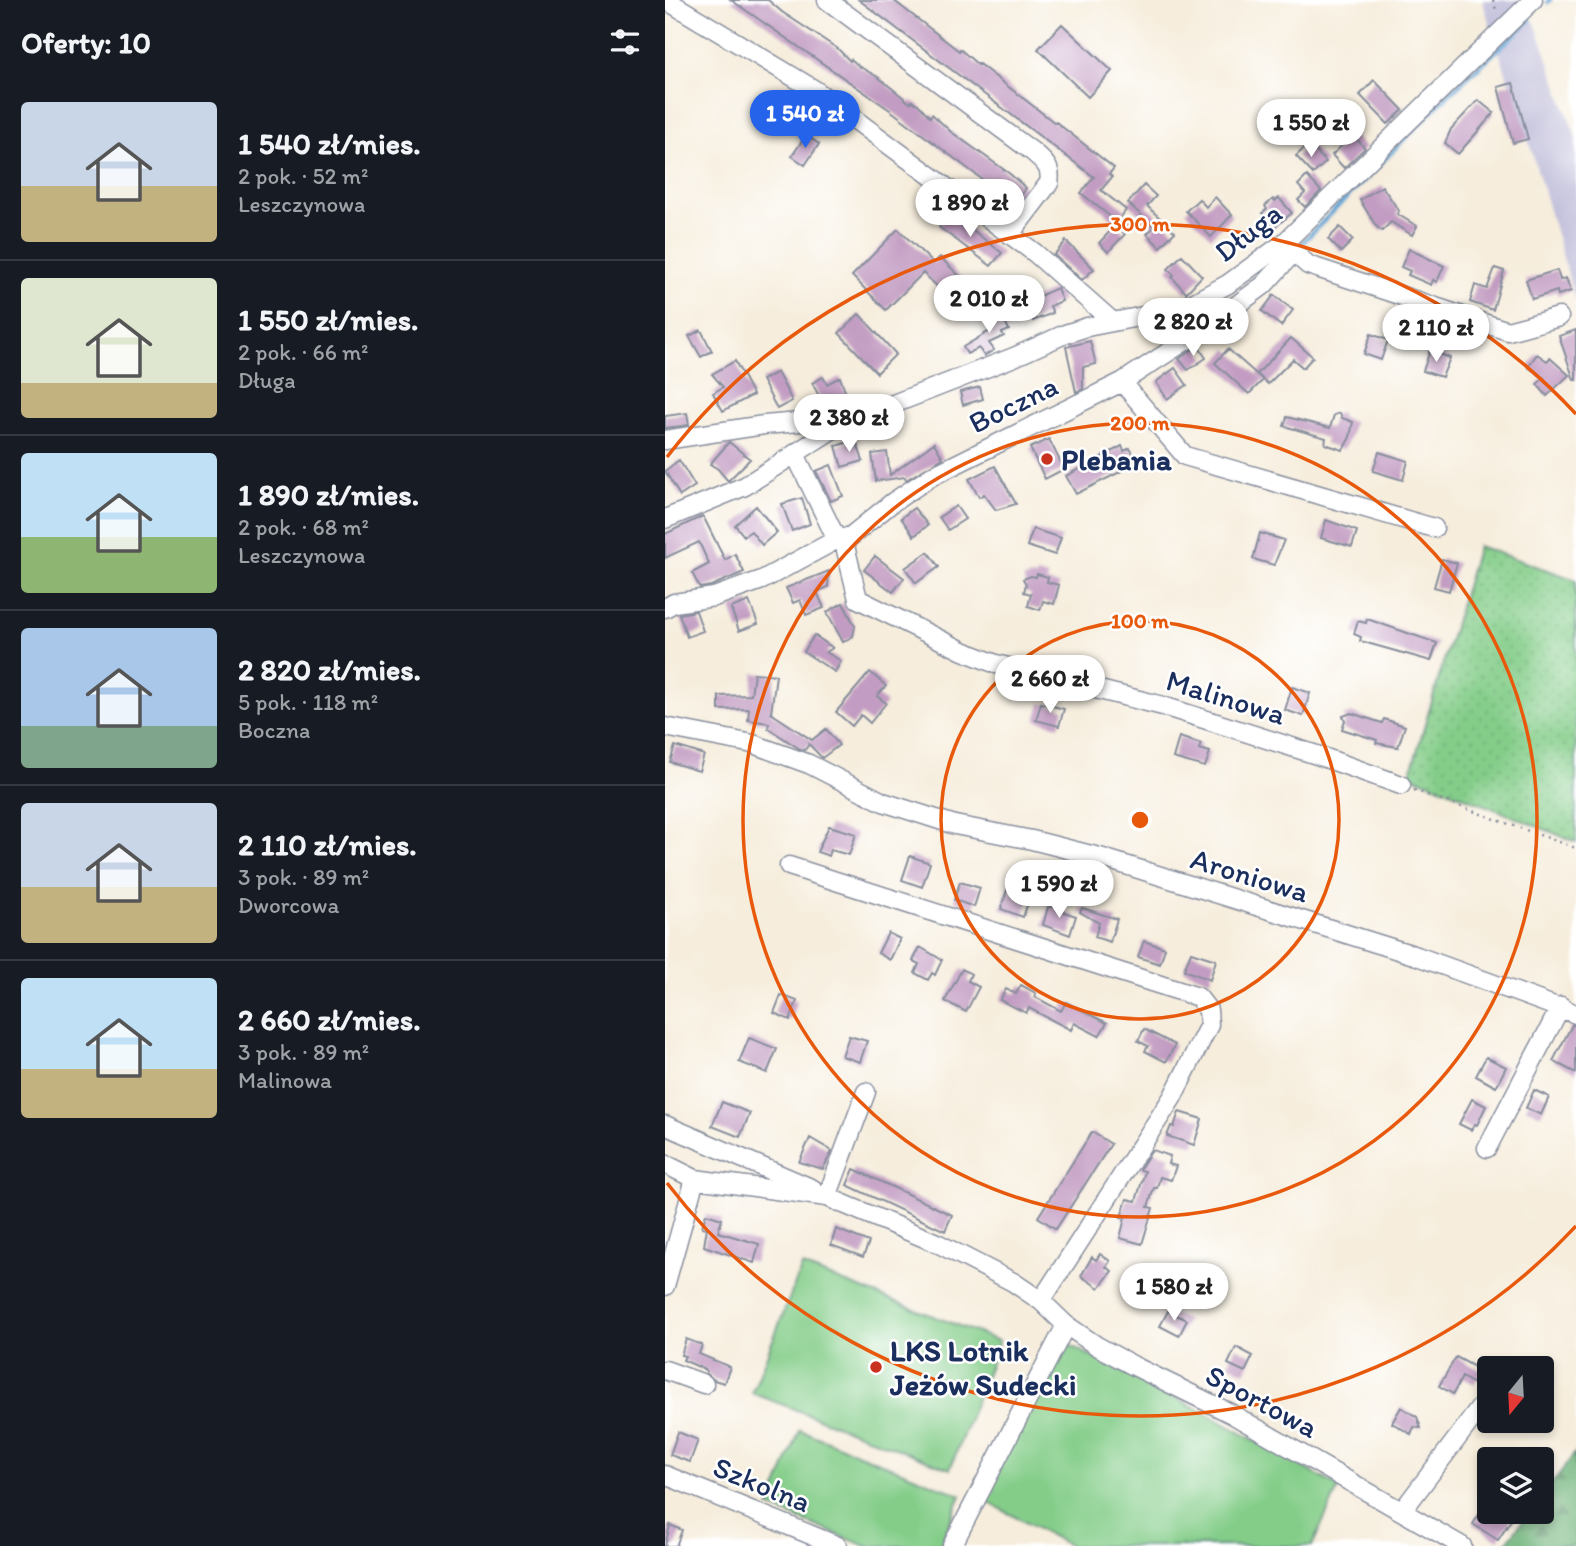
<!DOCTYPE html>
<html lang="pl">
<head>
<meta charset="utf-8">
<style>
	body { margin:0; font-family:Itim,sans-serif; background:#20242c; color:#f1f3f6; height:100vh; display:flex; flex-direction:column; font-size:26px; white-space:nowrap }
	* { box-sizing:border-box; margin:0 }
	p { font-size:23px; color:#9ea1a6 }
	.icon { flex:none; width:38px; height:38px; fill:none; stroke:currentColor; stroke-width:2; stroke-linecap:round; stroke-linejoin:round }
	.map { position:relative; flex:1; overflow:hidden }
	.panel { display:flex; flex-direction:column; background:#171b24; width:665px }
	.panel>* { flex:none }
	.needle { width:46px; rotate:198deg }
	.buttons { position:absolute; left:812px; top:1356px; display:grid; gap:14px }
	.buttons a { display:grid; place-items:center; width:77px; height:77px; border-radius:7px; background:#171b24; box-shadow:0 4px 10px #0003; font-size:35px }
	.price { position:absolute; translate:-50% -60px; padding:0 16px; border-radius:24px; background:#fff; color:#222; font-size:23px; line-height:46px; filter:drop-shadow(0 2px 4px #0008) }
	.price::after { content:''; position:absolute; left:50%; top:42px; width:21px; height:16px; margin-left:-10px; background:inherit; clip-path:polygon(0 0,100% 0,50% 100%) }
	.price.current { background:#2563eb; color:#fff }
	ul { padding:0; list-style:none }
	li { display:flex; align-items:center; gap:21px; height:175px; padding:0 21px }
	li+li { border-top:2px solid #363941 }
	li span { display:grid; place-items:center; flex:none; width:196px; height:140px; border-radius:7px; color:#555 }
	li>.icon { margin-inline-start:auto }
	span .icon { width:84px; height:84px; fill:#fffc; stroke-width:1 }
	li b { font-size:30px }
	h2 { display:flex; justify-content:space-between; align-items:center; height:84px; padding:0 21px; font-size:30px }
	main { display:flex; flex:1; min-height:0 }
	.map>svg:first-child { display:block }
	.industrial { fill:#c3c1db }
	.grass { fill:url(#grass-dots); stroke:#507e74; stroke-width:2 }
	.forest { fill:url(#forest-firs); stroke:#43706a; stroke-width:2 }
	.green { fill:#84cd89; stroke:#507e74; stroke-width:2 }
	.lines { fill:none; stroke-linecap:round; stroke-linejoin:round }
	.stream { stroke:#60a5d5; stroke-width:4.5 }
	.building { fill:#c29cc2 }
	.minor-casing { stroke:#888e9d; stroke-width:21 }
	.path { stroke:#888e9d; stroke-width:2.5; stroke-dasharray:2 5; stroke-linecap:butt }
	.minor { stroke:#fff; stroke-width:18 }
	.ring { fill:none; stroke:#e8590c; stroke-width:3.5 }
	.poi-dot { fill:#c8321e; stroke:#fff; stroke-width:2.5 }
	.labels { text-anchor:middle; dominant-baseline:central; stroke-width:5; stroke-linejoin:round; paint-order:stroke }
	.street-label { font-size:30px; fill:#1b2f5e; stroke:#fff }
	.poi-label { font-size:30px; font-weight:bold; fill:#1b2f5e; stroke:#fff; text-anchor:start }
	.centre { fill:#e8590c; stroke:#fff; stroke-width:3.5 }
	.ring-label { font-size:21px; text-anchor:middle; font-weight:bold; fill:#e8590c; stroke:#fff; stroke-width:5; stroke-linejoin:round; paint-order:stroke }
</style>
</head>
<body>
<main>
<section class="panel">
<h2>Oferty: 10<svg class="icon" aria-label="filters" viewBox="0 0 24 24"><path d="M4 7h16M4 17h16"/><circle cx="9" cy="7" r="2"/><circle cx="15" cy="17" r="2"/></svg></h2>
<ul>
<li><span style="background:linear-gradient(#c9d6e8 60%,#c2b280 0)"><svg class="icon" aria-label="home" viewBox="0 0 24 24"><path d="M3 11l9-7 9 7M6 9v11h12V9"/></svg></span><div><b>1 540 zł/mies.</b><p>2 pok. · 52 m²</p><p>Leszczynowa</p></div></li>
<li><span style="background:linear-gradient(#dfe7d0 75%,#c2b280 0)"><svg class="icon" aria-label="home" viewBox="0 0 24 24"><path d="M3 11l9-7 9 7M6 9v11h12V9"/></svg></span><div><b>1 550 zł/mies.</b><p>2 pok. · 66 m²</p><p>Długa</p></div></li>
<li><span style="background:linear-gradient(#bfe0f5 60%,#8fb573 0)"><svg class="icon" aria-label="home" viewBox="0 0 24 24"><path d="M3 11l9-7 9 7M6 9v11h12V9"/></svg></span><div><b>1 890 zł/mies.</b><p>2 pok. · 68 m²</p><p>Leszczynowa</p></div></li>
<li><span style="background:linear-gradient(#a9c7e8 70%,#7fa58c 0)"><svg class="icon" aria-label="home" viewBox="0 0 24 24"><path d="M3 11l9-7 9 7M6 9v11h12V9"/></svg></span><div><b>2 820 zł/mies.</b><p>5 pok. · 118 m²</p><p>Boczna</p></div></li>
<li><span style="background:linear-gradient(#c9d6e8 60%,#c2b280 0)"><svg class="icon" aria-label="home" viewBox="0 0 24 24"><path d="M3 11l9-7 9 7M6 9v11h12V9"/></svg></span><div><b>2 110 zł/mies.</b><p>3 pok. · 89 m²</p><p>Dworcowa</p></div></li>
<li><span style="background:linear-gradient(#bfe0f5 65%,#c2b280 0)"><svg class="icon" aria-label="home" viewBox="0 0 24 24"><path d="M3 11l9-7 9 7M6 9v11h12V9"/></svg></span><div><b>2 660 zł/mies.</b><p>3 pok. · 89 m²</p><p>Malinowa</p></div></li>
</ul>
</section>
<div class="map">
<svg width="911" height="1546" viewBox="0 0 911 1546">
	<defs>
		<pattern id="grass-dots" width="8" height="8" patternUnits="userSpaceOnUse" patternTransform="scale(1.75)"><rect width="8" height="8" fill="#84cd89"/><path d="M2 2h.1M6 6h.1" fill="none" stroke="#71b079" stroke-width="1.8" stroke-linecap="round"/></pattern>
		<pattern id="forest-firs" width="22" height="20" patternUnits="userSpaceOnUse" patternTransform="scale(1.75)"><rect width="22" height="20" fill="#6bb075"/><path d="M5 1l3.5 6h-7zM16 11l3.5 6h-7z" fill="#579063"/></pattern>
	</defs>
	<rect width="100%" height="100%" fill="#fff"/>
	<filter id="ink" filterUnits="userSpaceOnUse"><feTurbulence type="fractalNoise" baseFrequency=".0143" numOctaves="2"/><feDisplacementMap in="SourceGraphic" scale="14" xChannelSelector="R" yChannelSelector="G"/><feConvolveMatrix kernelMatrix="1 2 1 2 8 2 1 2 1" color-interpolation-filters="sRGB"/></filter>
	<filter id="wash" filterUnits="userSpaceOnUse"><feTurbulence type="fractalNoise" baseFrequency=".00686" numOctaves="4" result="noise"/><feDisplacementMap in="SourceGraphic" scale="28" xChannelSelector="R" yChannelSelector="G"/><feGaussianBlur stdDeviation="1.57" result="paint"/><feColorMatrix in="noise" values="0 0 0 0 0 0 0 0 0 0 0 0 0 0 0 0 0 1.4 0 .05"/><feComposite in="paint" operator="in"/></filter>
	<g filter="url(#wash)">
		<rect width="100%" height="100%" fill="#f6eddc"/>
		<!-- industrial -->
		<path class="industrial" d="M 817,0 L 855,0 L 853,3 L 870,23 L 911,138 L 911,302 L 866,149 Z"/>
		<!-- grass -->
		<path class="grass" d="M 813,546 L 911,580 L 911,842 L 745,775 Z"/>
		<!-- forest -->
		<path class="forest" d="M 911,1452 L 911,1546 L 838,1546 L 865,1512 L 877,1512 L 877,1496 Z"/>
		<!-- green -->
		<path class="green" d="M 137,1266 L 334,1341 L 285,1469 L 87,1393 Z
			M 398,1342 L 538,1412 L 674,1487 L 647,1546 L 405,1546 L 315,1498 Z
			M 135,1430 L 296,1495 L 275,1546 L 201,1546 L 104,1507 Z"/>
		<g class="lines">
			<!-- stream -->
			<path class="stream" d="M 883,2 L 885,0
				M 637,243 L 786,92 L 865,20"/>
		</g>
		<g id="blocks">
			<!-- building -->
			<path class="building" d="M 66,0 L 103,0 L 117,12 L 173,49 L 185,61 L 186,59 L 195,67 L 213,77 L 245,103 L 247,101 L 253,104 L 265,117 L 267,114 L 285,131 L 345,174 L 361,188 L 350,204 L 225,110 Z
				M 194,0 L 228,0 L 294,51 L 295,49 L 313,65 L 314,64 L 390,123 L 391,122 L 449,168 L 444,174 L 447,177 L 436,190 L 461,210 L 452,222 L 416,193 L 429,177 Z
				M 397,24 L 447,71 L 423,97 L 373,49 Z
				M 709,80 L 738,110 L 723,124 L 695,95 Z
				M 848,83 L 863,139 L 848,143 L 833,87 Z
				M 813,100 L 829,113 L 793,154 L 780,143 L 786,129 Z
				M 141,135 L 154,144 L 140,165 L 127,156 Z
				M 688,135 L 700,148 L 679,168 L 667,155 Z
				M 644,144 L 661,162 L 648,174 L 631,156 Z
				M 642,176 L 656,191 L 640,207 L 633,200 L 640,193 L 633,185 Z
				M 479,185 L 491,196 L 482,206 L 510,232 L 495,247 L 482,234 L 489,227 L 463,203 Z
				M 717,186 L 734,211 L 732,214 L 752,226 L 747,235 L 726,222 L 717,231 L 711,226 L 695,200 Z
				M 550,197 L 567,215 L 546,237 L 521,211 L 534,199 L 541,207 Z
				M 614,198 L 627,213 L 600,235 L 592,226 L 602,218 L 597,213 L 602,209 L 600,206 L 608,199 L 610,201 Z
				M 284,212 L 337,253 L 326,266 L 274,227 Z
				M 451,225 L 460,234 L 443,252 L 434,243 Z
				M 675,227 L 688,240 L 676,252 L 663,239 Z
				M 233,229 L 268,263 L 275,257 L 319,300 L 303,316 L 258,273 L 221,310 L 187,276 Z
				M 401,241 L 429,269 L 417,280 L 389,255 Z
				M 744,249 L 779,266 L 772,282 L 768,280 L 766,285 L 743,275 L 745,271 L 736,267 Z
				M 517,255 L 537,276 L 521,293 L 507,277 L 509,275 L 503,269 Z
				M 830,268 L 839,271 L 828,310 L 805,302 L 810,285 L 822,289 Z
				M 892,270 L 895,280 L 901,278 L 906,291 L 893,295 L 892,291 L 867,299 L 861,280 Z
				M 392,288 L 397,301 L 385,306 L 388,313 L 368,321 L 361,302 Z
				M 609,295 L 628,310 L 616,326 L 597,311 Z
				M 335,311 L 344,330 L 337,333 L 339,336 L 324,343 L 329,350 L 319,356 L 314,348 L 302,354 L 298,347 L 328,329 L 322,317 Z
				M 194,314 L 231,354 L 212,373 L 174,333 Z
				M 36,330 L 47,351 L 36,357 L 24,336 Z
				M 911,330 L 911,380 L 909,380 L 894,336 Z
				M 706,334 L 723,340 L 716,360 L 699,354 Z
				M 626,338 L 648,357 L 638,368 L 628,359 L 603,384 L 592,374 Z
				M 425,341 L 431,364 L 418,367 L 418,389 L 411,392 L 401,347 Z
				M 533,346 L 541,358 L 523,370 L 514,359 Z
				M 563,349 L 598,380 L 584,394 L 550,363 Z
				M 765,350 L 785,358 L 777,377 L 758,371 Z
				M 872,354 L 882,361 L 885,358 L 904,375 L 882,396 L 872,384 L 879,378 L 863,367 Z
				M 70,361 L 88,395 L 58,411 L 48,393 L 58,387 L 47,374 Z
				M 510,368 L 522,385 L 502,399 L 491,382 Z
				M 112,372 L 127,401 L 112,409 L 97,380 Z
				M 158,377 L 162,384 L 175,377 L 182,397 L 165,406 L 163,402 L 159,405 L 147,383 Z
				M 315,387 L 318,399 L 298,405 L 295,392 Z
				M 22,413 L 24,425 L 0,428 L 0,416 Z
				M 675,413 L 677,418 L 688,422 L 685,437 L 678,450 L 660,444 L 661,438 L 619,426 L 622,417 L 665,428 L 669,415 Z
				M 384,439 L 399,469 L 380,479 L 365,448 Z
				M 191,440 L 198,461 L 177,467 L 171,446 Z
				M 64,442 L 85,459 L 63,481 L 53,469 L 45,464 Z
				M 269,443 L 278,458 L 241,480 L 240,477 L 211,481 L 207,454 L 222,452 L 225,475 Z
				M 457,446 L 459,451 L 465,448 L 470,458 L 464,461 L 467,466 L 411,494 L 401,476 Z
				M 714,452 L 743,461 L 738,480 L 708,471 Z
				M 14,460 L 30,486 L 15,496 L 0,471 Z
				M 166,465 L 178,496 L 166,501 L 151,471 Z
				M 330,466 L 351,504 L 331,510 L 319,494 L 314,497 L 304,479 Z
				M 137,498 L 145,524 L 127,531 L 117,504 Z
				M 91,506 L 112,532 L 97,545 L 86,531 L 79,536 L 70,525 Z
				M 291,506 L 300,519 L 283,530 L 274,517 Z
				M 249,508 L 263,525 L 249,536 L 236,518 Z
				M 38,516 L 60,560 L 70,554 L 79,572 L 46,586 L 35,588 L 27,573 L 44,564 L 34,542 L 0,558 L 0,534 Z
				M 661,520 L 692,531 L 687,547 L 656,538 Z
				M 368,529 L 396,538 L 390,555 L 362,546 Z
				M 595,533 L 619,540 L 609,565 L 588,559 Z
				M 263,552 L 274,567 L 251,583 L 240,568 Z
				M 210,556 L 239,578 L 228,592 L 199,570 Z
				M 777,559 L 792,563 L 784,591 L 769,587 Z
				M 164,571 L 163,587 L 152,592 L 159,608 L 141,615 L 135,600 L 128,603 L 121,588 Z
				M 372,574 L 383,577 L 382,582 L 394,585 L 389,604 L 378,601 L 375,610 L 363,606 L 366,594 L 359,592 L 361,584 L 358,579 L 366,576 L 371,577 Z
				M 84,601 L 93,624 L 74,631 L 66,608 Z
				M 178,603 L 190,626 L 188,636 L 178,642 L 162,612 Z
				M 31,611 L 38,631 L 22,637 L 14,614 Z
				M 702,619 L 772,643 L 766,661 L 695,641 L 696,637 L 689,634 L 693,621 L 701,623 Z
				M 149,635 L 168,648 L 161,652 L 176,661 L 170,672 L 139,652 Z
				M 205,672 L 221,686 L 212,696 L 221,703 L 205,723 L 196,715 L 187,726 L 171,712 Z
				M 89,673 L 111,675 L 106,713 L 147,740 L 161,729 L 174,745 L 157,758 L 144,744 L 140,750 L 135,749 L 103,728 L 104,723 L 83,720 L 84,709 L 54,710 L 54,696 L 86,695 Z
				M 627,687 L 645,693 L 638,716 L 620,710 Z
				M 376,703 L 399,709 L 394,726 L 371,720 Z
				M 686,713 L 717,723 L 719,719 L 740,726 L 733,747 L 711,743 L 712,740 L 677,729 L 680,720 L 678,716 Z
				M 514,737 L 536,744 L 534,749 L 545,752 L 540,767 L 508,758 Z
				M 10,746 L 39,755 L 34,771 L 5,762 Z
				M 164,826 L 191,834 L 184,855 L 166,850 L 164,856 L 152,852 Z
				M 245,856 L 265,863 L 257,887 L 237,880 Z
				M 295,882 L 315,888 L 309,907 L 289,900 Z
				M 342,890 L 364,900 L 358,917 L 336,909 Z
				M 383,907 L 394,907 L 396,911 L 411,916 L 405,935 L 378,925 Z
				M 417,908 L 452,919 L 445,942 L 430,937 L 434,923 L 415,912 Z
				M 223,933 L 235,939 L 225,960 L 213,953 Z
				M 479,941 L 500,948 L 495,964 L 473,957 Z
				M 255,947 L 277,960 L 270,975 L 267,973 L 263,980 L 250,973 L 254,964 L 248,961 Z
				M 526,952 L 551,960 L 545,980 L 519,970 Z
				M 297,969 L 306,974 L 303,981 L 314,987 L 301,1012 L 280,1001 Z
				M 356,985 L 371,993 L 370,997 L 396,1011 L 401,1002 L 442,1023 L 434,1036 L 409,1023 L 406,1030 L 364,1008 L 361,1013 L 335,1000 L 341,989 L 351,994 Z
				M 116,995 L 132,1001 L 125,1020 L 109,1013 Z
				M 907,1025 L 911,1025 L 911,1073 L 888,1061 Z
				M 479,1029 L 510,1045 L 501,1062 L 480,1051 L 483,1046 L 473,1041 Z
				M 184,1036 L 202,1041 L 195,1062 L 177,1056 Z
				M 84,1038 L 112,1049 L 102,1073 L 74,1062 Z
				M 821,1057 L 841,1067 L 831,1087 L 811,1076 Z
				M 869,1090 L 884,1097 L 876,1115 L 861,1108 Z
				M 807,1099 L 821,1106 L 812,1125 L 810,1124 L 806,1130 L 794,1124 Z
				M 57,1102 L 85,1113 L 75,1137 L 47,1126 Z
				M 514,1112 L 537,1119 L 529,1145 L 502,1136 L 506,1126 L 509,1127 Z
				M 427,1132 L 446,1144 L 391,1229 L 373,1217 Z
				M 145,1138 L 167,1151 L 158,1169 L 134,1162 Z
				M 487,1150 L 505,1156 L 503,1164 L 511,1166 L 506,1180 L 495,1177 L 492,1188 L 489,1188 L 483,1207 L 488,1208 L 477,1244 L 455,1238 L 460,1218 L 456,1217 L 462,1199 L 471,1201 L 480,1171 L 475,1170 L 476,1167 Z
				M 189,1169 L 287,1215 L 280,1231 L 182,1185 Z
				M 41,1214 L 57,1219 L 53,1232 L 94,1244 L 89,1263 L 39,1246 L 42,1228 L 37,1227 Z
				M 171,1229 L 204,1242 L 198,1257 L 166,1245 Z
				M 435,1254 L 445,1261 L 441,1267 L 447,1271 L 434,1288 L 416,1276 L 427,1257 L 431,1260 Z
				M 503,1311 L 522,1320 L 514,1336 L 495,1326 Z
				M 21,1339 L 37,1345 L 34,1354 L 65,1367 L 59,1383 L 49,1380 L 41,1373 L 41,1370 L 18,1360 L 20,1356 L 16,1355 Z
				M 571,1347 L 588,1356 L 580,1372 L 563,1364 Z
				M 791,1357 L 817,1371 L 809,1384 L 797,1377 L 788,1394 L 774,1386 Z
				M 736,1407 L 752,1417 L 756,1428 L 749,1427 L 746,1434 L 727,1423 Z
				M 13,1432 L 33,1440 L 25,1462 L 5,1455 Z
				M 824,1499 L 824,1512 L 832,1512 L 846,1520 L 833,1540 L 808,1524 Z
				M 5,1525 L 17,1530 L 11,1546 L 0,1546 Z"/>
		</g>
	</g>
	<g filter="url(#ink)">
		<use href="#blocks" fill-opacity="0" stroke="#888e9d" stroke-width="2"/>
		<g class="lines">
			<defs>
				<path id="minor" d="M 1,0 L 150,90 L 370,253 L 448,322
					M 162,0 L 368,152 C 379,162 387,167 384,183 L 345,234
					M 621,245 L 643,265 L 843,331 L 894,317
					M 457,382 L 520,456 L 769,528
					M 0,440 L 99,425 L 147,421 L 165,431
					M 130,454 L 172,540
					M 0,519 L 80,486 L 165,431 L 213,410 L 349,357 L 400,334 L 422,327 L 504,311 L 526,304 L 563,284 L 619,243 L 868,0
					M 178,538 L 193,599 L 298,651 L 331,664 L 498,706 L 655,756 L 736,785
					M 0,608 L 9,603 L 49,597 L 97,580 L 169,541 L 186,536 L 228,502 L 267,476 L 457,382 L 542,327 L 599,285 L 628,253
					M 0,727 L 88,744 L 144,764 L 218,802 L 290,825 L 367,840 L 438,858 L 752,956 L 911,1014
					M 124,866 L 533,997 L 543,1010 L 544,1025 L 507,1098 L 376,1301
					M 0,1125 L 148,1189
					M 822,1148 L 896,1006
					M 0,1164 L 30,1179 L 162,1197 L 274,1244 L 348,1282 L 376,1301 L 401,1325 L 432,1346 L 469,1366 L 565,1413 L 797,1546
					M 162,1197 L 201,1092
					M 0,1286 L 30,1179
					M 0,1370 L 39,1384
					M 0,1475 L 173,1546
					M 738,1510 L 824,1396
					M 287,1546 L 401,1325"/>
			</defs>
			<!-- minor casing -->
			<use href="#minor" class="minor-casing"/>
			<!-- path -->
			<path class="path" d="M 828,0 L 832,13
				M 749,790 L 911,848"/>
			<!-- minor -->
			<use href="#minor" class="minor"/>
		</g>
	</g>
	<!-- distance rings -->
	<g class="ring">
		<circle cx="475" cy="820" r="199"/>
		<circle cx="475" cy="820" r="397"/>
		<path d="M911 1226A596 596 0 0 1 2 1183M2 457A596 596 0 0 1 911 414"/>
	</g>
	<!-- markers -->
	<g class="poi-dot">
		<circle cx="382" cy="459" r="7"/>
		<circle cx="211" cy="1367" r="7"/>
	</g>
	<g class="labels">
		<!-- street labels -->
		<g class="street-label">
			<text transform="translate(583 232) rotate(-38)">Długa</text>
			<text transform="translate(348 404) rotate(-26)">Boczna</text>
			<text transform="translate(561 697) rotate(17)">Malinowa</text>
			<text transform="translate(585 875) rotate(17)">Aroniowa</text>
			<text transform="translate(597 1401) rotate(28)">Sportowa</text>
			<text transform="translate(97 1484) rotate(22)">Szkolna</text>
		</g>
		<!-- poi labels -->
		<g class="poi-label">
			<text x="396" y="459">Plebania</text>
			<text x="225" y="1350">LKS Lotnik<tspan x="225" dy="34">Jeżów Sudecki</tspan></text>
		</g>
	</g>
	<circle cx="475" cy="820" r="10" class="centre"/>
	<g class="ring-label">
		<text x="475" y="231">300 m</text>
		<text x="475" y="430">200 m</text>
		<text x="475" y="628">100 m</text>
	</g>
</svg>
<div class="buttons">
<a><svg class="needle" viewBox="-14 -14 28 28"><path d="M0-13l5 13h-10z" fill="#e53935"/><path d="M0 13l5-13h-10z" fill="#9ea1a6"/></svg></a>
<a><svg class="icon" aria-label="layers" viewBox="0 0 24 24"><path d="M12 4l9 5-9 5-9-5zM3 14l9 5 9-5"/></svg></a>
</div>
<b class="price current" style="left:140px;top:150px">1 540 zł</b>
<b class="price" style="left:646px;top:159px">1 550 zł</b>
<b class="price" style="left:305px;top:239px">1 890 zł</b>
<b class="price" style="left:324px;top:335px">2 010 zł</b>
<b class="price" style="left:528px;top:358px">2 820 zł</b>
<b class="price" style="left:771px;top:364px">2 110 zł</b>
<b class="price" style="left:184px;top:454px">2 380 zł</b>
<b class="price" style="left:385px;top:715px">2 660 zł</b>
<b class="price" style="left:394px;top:920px">1 590 zł</b>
<b class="price" style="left:509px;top:1323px">1 580 zł</b>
</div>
</main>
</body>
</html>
